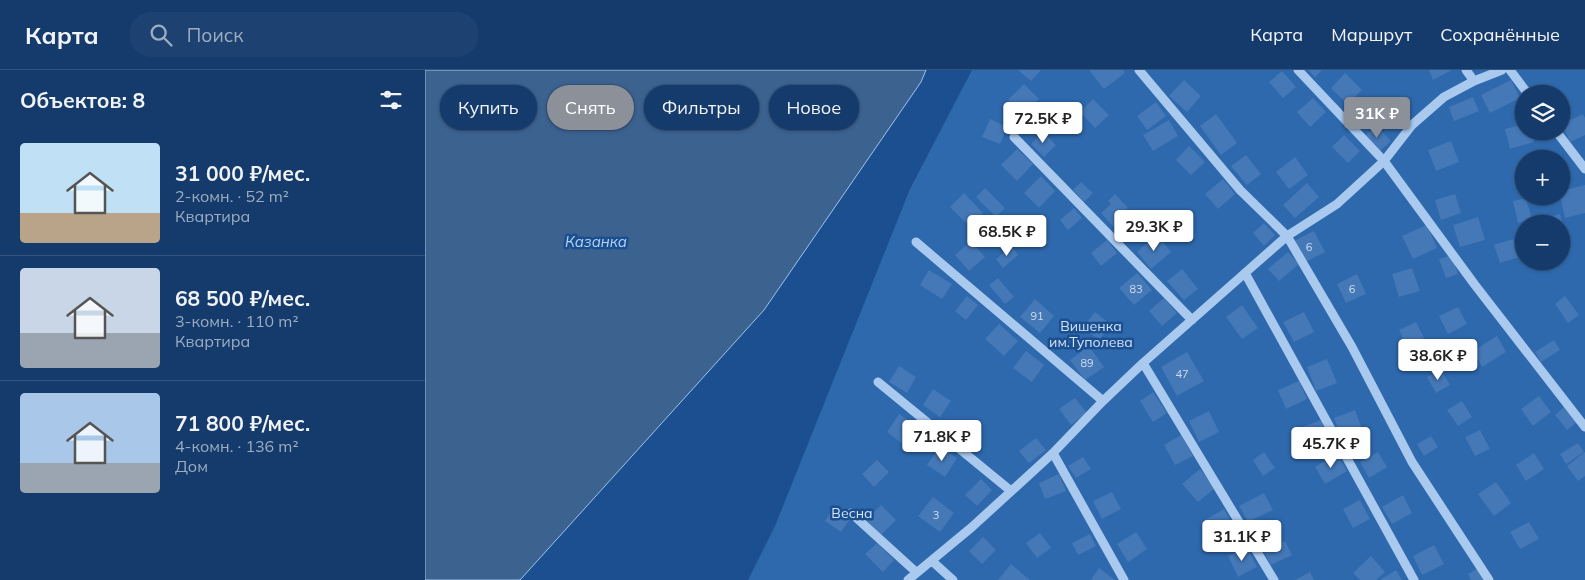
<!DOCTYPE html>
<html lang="ru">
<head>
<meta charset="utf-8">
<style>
	body { margin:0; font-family:Mulish,sans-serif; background:#1d4271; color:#f1f3f6; height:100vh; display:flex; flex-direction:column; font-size:19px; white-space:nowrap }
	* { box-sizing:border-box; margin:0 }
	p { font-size:16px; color:#9dadc1 }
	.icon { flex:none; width:28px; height:28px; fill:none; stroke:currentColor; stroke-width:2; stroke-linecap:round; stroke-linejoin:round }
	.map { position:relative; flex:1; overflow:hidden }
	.panel { display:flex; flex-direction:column; background:#143b6b; width:425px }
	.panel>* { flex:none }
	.banner { position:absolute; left:15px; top:15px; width:475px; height:45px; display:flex; gap:10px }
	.fabs { position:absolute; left:1090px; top:15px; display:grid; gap:10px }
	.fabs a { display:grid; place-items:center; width:55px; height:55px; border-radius:50%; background:#143b6b; box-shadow:0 1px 4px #0004,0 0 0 1px #33557e; font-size:25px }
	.price { position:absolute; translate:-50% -42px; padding:0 11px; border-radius:5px; background:#fff; color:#222; font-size:16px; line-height:32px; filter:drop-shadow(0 1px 2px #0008) }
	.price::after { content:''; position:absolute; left:50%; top:30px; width:15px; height:11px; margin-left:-8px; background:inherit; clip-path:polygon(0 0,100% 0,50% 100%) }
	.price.current { background:#8c9099; color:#fff }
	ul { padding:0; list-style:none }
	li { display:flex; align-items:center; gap:15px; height:125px; padding:0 20px }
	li+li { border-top:1px solid #33557e }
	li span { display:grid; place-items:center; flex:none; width:140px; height:100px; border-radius:5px; color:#555 }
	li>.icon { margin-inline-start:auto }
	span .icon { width:60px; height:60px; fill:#fffc; stroke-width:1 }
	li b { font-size:21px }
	h2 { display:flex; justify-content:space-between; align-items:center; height:60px; padding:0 20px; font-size:21px }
	.chip { padding:0 18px; border-radius:22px; background:#143b6b; box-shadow:0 1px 4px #0004,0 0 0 1px #33557e; font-size:18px; line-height:45px }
	.chip.current { background:#8c9099; color:#fff }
	header { display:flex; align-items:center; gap:30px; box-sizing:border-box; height:70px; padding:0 25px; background:#143b6b; border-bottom:1px solid #33557e }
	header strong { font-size:24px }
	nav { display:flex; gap:28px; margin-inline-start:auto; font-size:18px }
	.search { width:350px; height:45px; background:#1d4271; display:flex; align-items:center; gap:12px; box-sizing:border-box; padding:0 18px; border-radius:28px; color:#9dadc1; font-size:19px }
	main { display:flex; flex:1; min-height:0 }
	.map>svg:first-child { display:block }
	.green { fill:#2e69ad; fill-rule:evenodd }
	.water { fill:#3c6290; stroke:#9cc4f0 }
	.building { fill:#4478b7 }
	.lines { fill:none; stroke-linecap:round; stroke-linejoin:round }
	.minor { stroke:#a9c9ee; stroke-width:9 }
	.labels { text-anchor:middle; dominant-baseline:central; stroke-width:5; stroke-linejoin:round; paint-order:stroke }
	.number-label { font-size:11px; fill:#d0dded }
	.park-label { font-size:14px; fill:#cfe3fa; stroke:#1b4f8f }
	.water-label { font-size:15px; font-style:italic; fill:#b5d3f5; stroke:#1b4f8f }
</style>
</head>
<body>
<header>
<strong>Карта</strong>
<div class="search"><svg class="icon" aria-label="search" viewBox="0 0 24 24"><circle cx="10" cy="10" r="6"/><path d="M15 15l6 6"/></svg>Поиск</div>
<nav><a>Карта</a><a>Маршрут</a><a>Сохранённые</a></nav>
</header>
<main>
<section class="panel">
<h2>Объектов: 8<svg class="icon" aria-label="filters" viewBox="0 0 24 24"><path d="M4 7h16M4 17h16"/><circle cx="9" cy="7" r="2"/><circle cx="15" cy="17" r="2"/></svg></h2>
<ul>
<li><span style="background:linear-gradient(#bfe0f5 70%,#b9a48a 0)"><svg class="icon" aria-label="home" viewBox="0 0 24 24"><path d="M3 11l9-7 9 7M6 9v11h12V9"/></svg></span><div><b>31 000 ₽/мес.</b><p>2-комн. · 52 m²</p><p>Квартира</p></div></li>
<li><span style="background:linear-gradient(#c9d6e8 65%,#9aa5b1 0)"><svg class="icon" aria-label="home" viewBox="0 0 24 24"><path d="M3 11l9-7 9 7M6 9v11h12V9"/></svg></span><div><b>68 500 ₽/мес.</b><p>3-комн. · 110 m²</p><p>Квартира</p></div></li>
<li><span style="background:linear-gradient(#a9c7e8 70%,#9aa5b1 0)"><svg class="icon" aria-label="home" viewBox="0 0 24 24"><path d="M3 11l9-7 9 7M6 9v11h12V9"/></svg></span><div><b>71 800 ₽/мес.</b><p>4-комн. · 136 m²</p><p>Дом</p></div></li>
</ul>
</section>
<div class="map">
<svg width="1160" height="510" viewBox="0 0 1160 510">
	<rect width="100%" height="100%" fill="#1b4f8f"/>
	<!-- green -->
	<path class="green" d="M 547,0 L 1160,0 L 1160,510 L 323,510 L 350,456 L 485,119 ZM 1099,24 L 1136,24 L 1136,61 L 1099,61 ZM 1099,89 L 1136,89 L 1136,126 L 1099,126 ZM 1099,154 L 1136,154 L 1136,191 L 1099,191 Z"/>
	<!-- water -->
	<path class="water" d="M 0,0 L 501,0 L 496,12 L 339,240 L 95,510 L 0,510 Z"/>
	<!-- building -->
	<path class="building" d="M 593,0 L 616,0 L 606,11 Z
		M 664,0 L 698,0 L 700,3 L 679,19 Z
		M 883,0 L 897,0 L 890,7 Z
		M 1004,0 L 1027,0 L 1008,10 Z
		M 857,1 L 871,17 L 858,28 L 844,12 Z
		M 920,3 L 937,20 L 922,34 L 906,18 Z
		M 759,10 L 776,26 L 762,42 L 744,26 Z
		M 1086,10 L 1095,28 L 1065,43 L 1056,25 Z
		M 599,14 L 614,29 L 598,46 L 583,30 Z
		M 1048,27 L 1054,41 L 1029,51 L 1024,37 Z
		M 888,28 L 901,42 L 885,57 L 872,42 Z
		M 668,29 L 684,45 L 670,58 L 655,42 Z
		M 731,32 L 741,46 L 722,60 L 712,46 Z
		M 791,44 L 812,73 L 796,85 L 775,56 Z
		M 1158,44 L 1160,48 L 1160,65 L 1145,72 L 1137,54 Z
		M 565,49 L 582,57 L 575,74 L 557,67 Z
		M 744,50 L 753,66 L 728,81 L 718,65 Z
		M 1099,54 L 1099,61 L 1106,61 L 1109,72 L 1085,79 L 1080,59 Z
		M 951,55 L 966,71 L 954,82 L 939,67 Z
		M 618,62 L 631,75 L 619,87 L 606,74 Z
		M 919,65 L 935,81 L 923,93 L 907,77 Z
		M 1026,71 L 1034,92 L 1011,101 L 1003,80 Z
		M 764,76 L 780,92 L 766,105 L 751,90 Z
		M 592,79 L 608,94 L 592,111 L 576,95 Z
		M 821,85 L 836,104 L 822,115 L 806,96 Z
		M 870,87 L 883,105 L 864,119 L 851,102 Z
		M 1099,93 L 1099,112 L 1095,113 L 1091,95 Z
		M 616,106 L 630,121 L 614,138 L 599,123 Z
		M 798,109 L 810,124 L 793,139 L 780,124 Z
		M 656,112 L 668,123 L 659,132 L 648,120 Z
		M 882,113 L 894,127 L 870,148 L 858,135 Z
		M 1160,115 L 1160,143 L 1140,148 L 1135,126 L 1136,126 L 1136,121 Z
		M 560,118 L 580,138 L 571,147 L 551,127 Z
		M 539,123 L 558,143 L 545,157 L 525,137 Z
		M 690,124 L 703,138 L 696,143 L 704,151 L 693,162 L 676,143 L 686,134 L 683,131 Z
		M 1030,124 L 1036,143 L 1016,150 L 1010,130 Z
		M 1101,128 L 1107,149 L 1093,153 L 1088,131 Z
		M 649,138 L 657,148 L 643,160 L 635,150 Z
		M 1135,144 L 1138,157 L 1136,158 L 1136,154 L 1121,154 L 1120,148 Z
		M 1053,147 L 1060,170 L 1035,177 L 1028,155 Z
		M 839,153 L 850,165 L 839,176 L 828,163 Z
		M 1002,155 L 1012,178 L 988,189 L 977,166 Z
		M 889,161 L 900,182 L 880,192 L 869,171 Z
		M 732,164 L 746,182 L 726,199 L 712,182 Z
		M 1088,169 L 1094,187 L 1075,193 L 1069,175 Z
		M 682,170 L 692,183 L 676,196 L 666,183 Z
		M 546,171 L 560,187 L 544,201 L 530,185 Z
		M 586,176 L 593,185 L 578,198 L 571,189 Z
		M 863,182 L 874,194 L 854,211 L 843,199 Z
		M 1027,185 L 1033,204 L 1021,208 L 1014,189 Z
		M 1120,191 L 1138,191 L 1138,192 L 1121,196 Z
		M 987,198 L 995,221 L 974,227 L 967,204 Z
		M 757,199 L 773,219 L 759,230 L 742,211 Z
		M 504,200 L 527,214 L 517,229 L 495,215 Z
		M 712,203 L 727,220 L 709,235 L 694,218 Z
		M 932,204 L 941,224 L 921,233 L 912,214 Z
		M 573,208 L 589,227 L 580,234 L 564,215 Z
		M 542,226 L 553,235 L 541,250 L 530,241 Z
		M 1140,226 L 1154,245 L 1143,253 L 1130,234 Z
		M 739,228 L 752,243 L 737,256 L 724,241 Z
		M 610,229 L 629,246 L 615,263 L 595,247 Z
		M 817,235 L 833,258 L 817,269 L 801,247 Z
		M 1033,237 L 1042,254 L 1023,264 L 1014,246 Z
		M 670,242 L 686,255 L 674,270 L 658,257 Z
		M 879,242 L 889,262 L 869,272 L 858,252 Z
		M 991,252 L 1000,270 L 983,279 L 974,260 Z
		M 574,254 L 593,271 L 579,286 L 560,269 Z
		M 1072,266 L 1081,282 L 1057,297 L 1048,281 Z
		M 1129,270 L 1135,280 L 1116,292 L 1110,282 Z
		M 664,276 L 679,297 L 660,310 L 645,290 Z
		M 601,281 L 619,295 L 607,312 L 588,298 Z
		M 762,282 L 779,311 L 752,326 L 736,297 Z
		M 902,289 L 912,313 L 891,321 L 882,297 Z
		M 474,296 L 491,307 L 482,323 L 464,312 Z
		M 1016,300 L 1025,315 L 1011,323 L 1002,307 Z
		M 874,311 L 882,329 L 861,339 L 853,320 Z
		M 508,319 L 526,331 L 515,347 L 498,335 Z
		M 728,322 L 742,343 L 728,352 L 715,331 Z
		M 1114,326 L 1126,342 L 1108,356 L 1096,339 Z
		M 650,328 L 662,343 L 646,355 L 634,339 Z
		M 1037,331 L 1047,347 L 1033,356 L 1022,340 Z
		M 1139,337 L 1151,353 L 1142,360 L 1130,345 Z
		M 930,340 L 937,359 L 916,366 L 909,348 Z
		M 784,341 L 794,362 L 774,372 L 764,351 Z
		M 474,344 L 496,360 L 483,378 L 462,362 Z
		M 896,350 L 903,368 L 882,376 L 875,358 Z
		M 1055,360 L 1065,379 L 1050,386 L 1040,367 Z
		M 756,365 L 768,386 L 750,395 L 739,375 Z
		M 1006,366 L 1013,377 L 999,386 L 992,374 Z
		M 611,368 L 621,380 L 604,393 L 594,381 Z
		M 1153,373 L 1159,382 L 1141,394 L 1135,384 Z
		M 515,376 L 532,388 L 520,407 L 502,395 Z
		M 839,382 L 850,398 L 838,406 L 828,390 Z
		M 953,382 L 962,397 L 944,408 L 935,392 Z
		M 1160,382 L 1160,406 L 1153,411 L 1142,396 Z
		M 1109,383 L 1119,399 L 1101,411 L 1091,395 Z
		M 912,384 L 922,401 L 900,414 L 890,397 Z
		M 658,387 L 666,399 L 651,408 L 643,396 Z
		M 452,390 L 464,402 L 449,417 L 437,404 Z
		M 775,399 L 790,418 L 773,432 L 757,414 Z
		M 634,404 L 641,421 L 620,429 L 614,413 Z
		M 556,409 L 567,420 L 552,436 L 540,425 Z
		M 1071,412 L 1086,433 L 1069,446 L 1053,424 Z
		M 687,422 L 696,439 L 677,449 L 668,431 Z
		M 839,423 L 848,440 L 823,452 L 814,436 Z
		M 978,425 L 987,443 L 967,454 L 957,437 Z
		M 508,427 L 529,443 L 515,462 L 493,446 Z
		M 935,430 L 945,449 L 928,458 L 918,439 Z
		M 456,435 L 471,450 L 456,465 L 441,450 Z
		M 409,438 L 425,449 L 416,462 L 400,451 Z
		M 799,439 L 808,456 L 786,469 L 776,452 Z
		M 1104,452 L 1114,469 L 1095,479 L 1085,462 Z
		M 711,462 L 722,479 L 703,492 L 692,474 Z
		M 615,463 L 626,478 L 612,488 L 601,473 Z
		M 665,464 L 671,476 L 653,485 L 647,473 Z
		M 558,467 L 571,480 L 557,494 L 544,481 Z
		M 860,471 L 867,485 L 846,495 L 839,482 Z
		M 452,473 L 469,490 L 458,502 L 440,484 Z
		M 1009,475 L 1019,494 L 997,505 L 988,486 Z
		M 822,477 L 832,497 L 813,507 L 803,486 Z
		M 946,486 L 960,502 L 951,510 L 935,510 L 928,503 Z
		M 586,494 L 605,510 L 573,510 Z
		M 1055,497 L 1062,510 L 1046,510 L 1043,504 Z
		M 674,498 L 690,510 L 666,510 Z
		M 971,500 L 977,510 L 955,510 Z
		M 885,502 L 889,510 L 870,510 Z"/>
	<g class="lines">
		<!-- minor -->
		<path class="minor" d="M 714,0 L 815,120 L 862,166 L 927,277 L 987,392 L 1064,510
			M 873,0 L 959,91 L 1050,215 L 1160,357
			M 1041,0 L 1049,11
			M 1085,0 L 1103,24
			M 1131,61 L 1160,99
			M 589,67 L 767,250
			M 491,172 L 678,331
			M 820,203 L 989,510
			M 718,293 L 849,510
			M 453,312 L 586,421
			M 628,383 L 699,510
			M 426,443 L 491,502
			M 507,491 L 528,510
			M 483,510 L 547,457 L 628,383 L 678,331 L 718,293 L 820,203 L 862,166 L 912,134 L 959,91 L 987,55 L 1019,27 L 1049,11 L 1077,0"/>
	</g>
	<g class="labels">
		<!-- number labels -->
		<g class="number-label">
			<text x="884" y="177">6</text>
			<text x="711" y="219">83</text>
			<text x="927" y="219">6</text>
			<text x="612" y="246">91</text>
			<text x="662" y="293">89</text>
			<text x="757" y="304">47</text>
			<text x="511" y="445">3</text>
		</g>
		<!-- park labels -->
		<g class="park-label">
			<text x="666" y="256">Вишенка<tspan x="666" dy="16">им.Туполева</tspan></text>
			<text x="427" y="443">Весна</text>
		</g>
		<!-- water labels -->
		<g class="water-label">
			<text x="171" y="171">Казанка</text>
		</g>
	</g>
</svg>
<div class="fabs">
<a><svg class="icon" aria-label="layers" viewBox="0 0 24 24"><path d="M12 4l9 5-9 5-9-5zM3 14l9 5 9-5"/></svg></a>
<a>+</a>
<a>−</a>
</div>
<b class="price current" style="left:952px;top:69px">31K ₽</b>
<b class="price" style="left:618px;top:74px">72.5K ₽</b>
<b class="price" style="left:729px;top:182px">29.3K ₽</b>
<b class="price" style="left:582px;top:187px">68.5K ₽</b>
<b class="price" style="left:1013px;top:311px">38.6K ₽</b>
<b class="price" style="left:517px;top:392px">71.8K ₽</b>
<b class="price" style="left:906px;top:399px">45.7K ₽</b>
<b class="price" style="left:817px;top:492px">31.1K ₽</b>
<div class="banner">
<a class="chip">Купить</a>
<a class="chip current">Снять</a>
<a class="chip">Фильтры</a>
<a class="chip">Новое</a>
</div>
</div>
</main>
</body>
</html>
